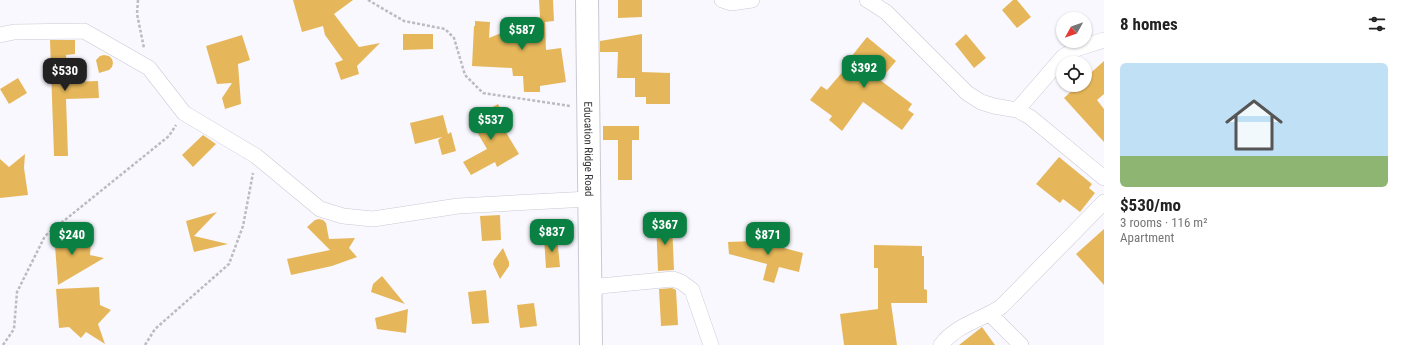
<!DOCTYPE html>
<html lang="en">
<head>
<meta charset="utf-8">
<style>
	body { margin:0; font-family:"Roboto Condensed",sans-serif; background:#f6f6f6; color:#222; height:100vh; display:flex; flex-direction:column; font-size:15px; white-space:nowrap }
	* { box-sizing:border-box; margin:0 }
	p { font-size:13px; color:#767676 }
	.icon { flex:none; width:22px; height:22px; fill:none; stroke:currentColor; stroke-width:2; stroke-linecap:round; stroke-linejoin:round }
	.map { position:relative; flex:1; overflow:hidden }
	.side { display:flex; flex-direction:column; background:#fff; width:300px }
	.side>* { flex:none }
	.needle { width:26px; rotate:230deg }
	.controls { position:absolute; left:1056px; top:12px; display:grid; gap:8px }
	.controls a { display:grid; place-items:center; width:36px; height:36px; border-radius:50%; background:#fff; box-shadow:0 1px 3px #0004; font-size:20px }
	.price { position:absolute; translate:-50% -34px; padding:0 9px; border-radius:8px; background:#0b8043; color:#fff; font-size:13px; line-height:26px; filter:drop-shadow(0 1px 2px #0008) }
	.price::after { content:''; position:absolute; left:50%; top:24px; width:12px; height:9px; margin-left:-6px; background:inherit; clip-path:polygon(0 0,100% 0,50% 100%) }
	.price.current { background:#222; color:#fff }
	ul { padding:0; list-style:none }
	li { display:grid; align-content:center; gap:8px; height:212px; padding:0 16px }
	li span { display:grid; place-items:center; height:124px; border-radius:6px; color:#555 }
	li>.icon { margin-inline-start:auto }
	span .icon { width:72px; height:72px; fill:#fffc; stroke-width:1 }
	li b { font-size:17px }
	h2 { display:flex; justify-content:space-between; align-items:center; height:48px; padding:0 16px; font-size:17px }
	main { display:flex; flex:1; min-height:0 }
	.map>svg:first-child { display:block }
	.building { fill:#e6b75a }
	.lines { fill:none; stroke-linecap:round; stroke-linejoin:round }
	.minor-casing { stroke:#cac9d4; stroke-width:16 }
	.secondary-casing { stroke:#cac9d4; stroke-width:24 }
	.path { stroke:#bbbbc1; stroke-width:2.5; stroke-dasharray:3 2; stroke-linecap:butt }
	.minor { stroke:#fff; stroke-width:15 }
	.secondary { stroke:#fff; stroke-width:22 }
	.labels { text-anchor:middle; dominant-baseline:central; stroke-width:3; stroke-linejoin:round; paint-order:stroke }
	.street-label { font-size:11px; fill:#323236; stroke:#fff }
</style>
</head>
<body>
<main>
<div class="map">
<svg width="1104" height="345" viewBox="0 0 1104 345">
	<rect width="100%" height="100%" fill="#f9f8ff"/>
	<!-- building -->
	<path class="building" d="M 293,0 L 353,0 L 334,14 L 359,47 L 380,43 L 357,66 L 359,74 L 341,80 L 335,63 L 343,60 L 325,35 L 323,26 L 302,32 Z
		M 539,0 L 553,0 L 554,21 L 545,22 L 546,50 L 561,48 L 566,82 L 540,86 L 540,92 L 524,92 L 523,76 L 513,76 L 512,68 L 472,66 L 474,26 L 475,26 L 475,21 L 490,22 L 489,38 L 540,17 Z
		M 618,0 L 642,0 L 642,17 L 618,18 Z
		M 1013,0 L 1017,0 L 1031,17 L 1017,28 L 1002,10 Z
		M 403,34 L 433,34 L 433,49 L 403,50 Z
		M 642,34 L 642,72 L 670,73 L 670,104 L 646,104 L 646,97 L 635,97 L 635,78 L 617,78 L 618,52 L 600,52 L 600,41 Z
		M 966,34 L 986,58 L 974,68 L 955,44 Z
		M 242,35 L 250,60 L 238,64 L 241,104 L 225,109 L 222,98 L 232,83 L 217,84 L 206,46 Z
		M 867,37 L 896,61 L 880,80 L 912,104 L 908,110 L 914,114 L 902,130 L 863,102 L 842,131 L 829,120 L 832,116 L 810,100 L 821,86 L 827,90 L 845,69 L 843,67 Z
		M 50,40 L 75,40 L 75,54 L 66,55 L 68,82 L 98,81 L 99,98 L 66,99 L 68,156 L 54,156 Z
		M 104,55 L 109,56 L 112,59 L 113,63 L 112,67 L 109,70 L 99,73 L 96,60 L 100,56 Z
		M 1104,61 L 1104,94 L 1097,100 L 1104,109 L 1104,142 L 1064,98 L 1078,85 L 1085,85 L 1085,78 Z
		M 18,78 L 27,93 L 9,104 L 0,89 Z
		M 498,104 L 504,115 L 498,119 L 519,154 L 497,167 L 495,162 L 471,175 L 463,162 L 487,149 L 470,120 Z
		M 443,115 L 448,134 L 451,132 L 456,151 L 442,155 L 438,140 L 442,137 L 415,144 L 410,123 Z
		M 603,126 L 639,126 L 639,140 L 632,140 L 632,180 L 618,180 L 618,140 L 603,140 Z
		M 203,135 L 216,144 L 193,167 L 182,155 Z
		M 25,154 L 24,168 L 28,195 L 0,198 L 0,159 L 9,167 Z
		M 1059,157 L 1092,184 L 1089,188 L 1095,193 L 1080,212 L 1063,199 L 1060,203 L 1036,184 Z
		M 217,212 L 194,236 L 228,244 L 194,252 L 186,221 Z
		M 500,215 L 501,240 L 482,241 L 480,216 Z
		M 319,219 L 323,220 L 326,223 L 329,239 L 355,238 L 349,248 L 357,257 L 332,266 L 291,275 L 287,259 L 330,250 L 307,227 L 315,220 Z
		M 656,222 L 672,222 L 674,270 L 658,271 Z
		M 1104,229 L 1104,285 L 1076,254 Z
		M 72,232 L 72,240 L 91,242 L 90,255 L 104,258 L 58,285 L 54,233 Z
		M 557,237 L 560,267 L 546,268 L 544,238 Z
		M 773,238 L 785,241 L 784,248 L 803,253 L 799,272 L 779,267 L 774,283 L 763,280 L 767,264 L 729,254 L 728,242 L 754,241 L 771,245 Z
		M 874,245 L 922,246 L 922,256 L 924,256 L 924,289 L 927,290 L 927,303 L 891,303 L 897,345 L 844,345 L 840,314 L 878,309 L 878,268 L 874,268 Z
		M 503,248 L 509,262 L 509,266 L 500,279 L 493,264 L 494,260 Z
		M 382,276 L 405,304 L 371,292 L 373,284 Z
		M 99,287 L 100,305 L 111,310 L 98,324 L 105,344 L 86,332 L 81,338 L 69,327 L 59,328 L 56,289 Z
		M 672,288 L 676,290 L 678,325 L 661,326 L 659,289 Z
		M 486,290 L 489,323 L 472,324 L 468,292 Z
		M 534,303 L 537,326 L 520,328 L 517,305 Z
		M 408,309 L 406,333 L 377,329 L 375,318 Z
		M 982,327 L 995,345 L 959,345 Z"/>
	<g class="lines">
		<defs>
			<path id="minor" d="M 722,0 L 731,3 L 752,0
				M 867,0 L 886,12 L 967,93 L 981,102 L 994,106 L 1017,110 L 1030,117 L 1104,178
				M 0,35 L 14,32 L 84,31 L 149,68 L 184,113 L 256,156 L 320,209 L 343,216 L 373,219 L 458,206 L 589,199
				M 1017,110 L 1063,57 L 1076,49 L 1104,40
				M 591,293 L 600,286 L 673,279 L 681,282 L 692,290 L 711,345
				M 990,314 L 1021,345
				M 941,345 C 956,325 981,320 1001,307 L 1104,202"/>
			<g id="secondary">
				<path id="s1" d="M 587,0 L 591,345"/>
			</g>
		</defs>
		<!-- minor casing -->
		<use href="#minor" class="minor-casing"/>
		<!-- secondary casing -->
		<use href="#secondary" class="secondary-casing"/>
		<!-- path -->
		<path class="path" d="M 138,0 L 137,14 L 144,48
			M 368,0 L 404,21 L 445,29 L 454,38 L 465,75 L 483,93 L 570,106
			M 3,345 L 14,329 L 17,292 L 45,236 L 169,136 L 176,125
			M 145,345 L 155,329 L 229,264 L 243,226 L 253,173"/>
		<!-- minor -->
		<use href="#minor" class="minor"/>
		<!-- secondary -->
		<use href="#secondary" class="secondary"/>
	</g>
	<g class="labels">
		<!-- street labels -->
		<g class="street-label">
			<text stroke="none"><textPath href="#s1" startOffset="149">Education Ridge Road</textPath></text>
		</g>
	</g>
</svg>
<div class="controls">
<a><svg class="needle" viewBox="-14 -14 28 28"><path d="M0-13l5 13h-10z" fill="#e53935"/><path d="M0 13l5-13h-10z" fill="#767676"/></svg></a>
<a><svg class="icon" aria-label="locate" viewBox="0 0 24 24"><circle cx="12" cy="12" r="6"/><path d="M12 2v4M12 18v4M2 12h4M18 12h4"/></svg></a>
</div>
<b class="price" style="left:522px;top:51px">$587</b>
<b class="price" style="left:864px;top:89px">$392</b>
<b class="price current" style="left:65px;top:92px">$530</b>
<b class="price" style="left:491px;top:141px">$537</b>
<b class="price" style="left:665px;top:246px">$367</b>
<b class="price" style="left:552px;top:253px">$837</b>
<b class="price" style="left:72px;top:256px">$240</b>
<b class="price" style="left:768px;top:256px">$871</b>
</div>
<section class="side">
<h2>8 homes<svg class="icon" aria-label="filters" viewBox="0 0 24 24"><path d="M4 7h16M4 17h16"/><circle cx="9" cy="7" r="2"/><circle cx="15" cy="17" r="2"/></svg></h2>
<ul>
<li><span style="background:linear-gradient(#bfe0f5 75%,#8fb573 0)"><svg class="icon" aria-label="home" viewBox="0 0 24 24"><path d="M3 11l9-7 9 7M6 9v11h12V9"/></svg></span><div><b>$530/mo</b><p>3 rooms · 116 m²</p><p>Apartment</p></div></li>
</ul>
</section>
</main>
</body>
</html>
